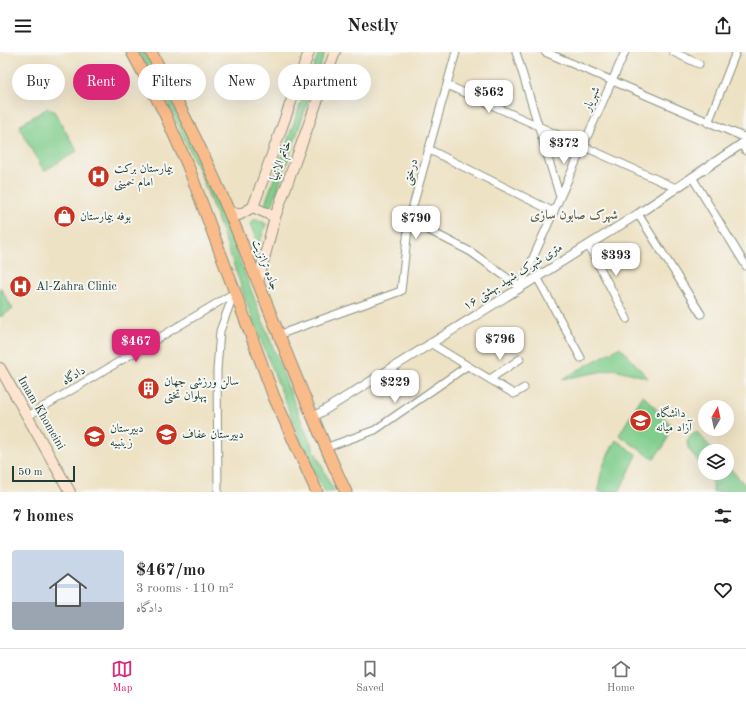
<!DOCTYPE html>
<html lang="en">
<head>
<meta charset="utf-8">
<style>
	body { margin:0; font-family:"Old Standard TT",Amiri,serif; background:#f6f6f6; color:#222; height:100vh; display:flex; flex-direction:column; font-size:15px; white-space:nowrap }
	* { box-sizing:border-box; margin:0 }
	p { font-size:13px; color:#767676 }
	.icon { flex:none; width:22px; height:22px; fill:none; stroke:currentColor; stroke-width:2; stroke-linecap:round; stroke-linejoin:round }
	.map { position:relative; height:440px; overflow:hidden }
	.sheet { display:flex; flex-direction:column; background:#fff; flex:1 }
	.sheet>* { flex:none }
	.banner { position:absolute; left:12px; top:12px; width:400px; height:36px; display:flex; gap:8px }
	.needle { width:26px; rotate:9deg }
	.controls { position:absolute; left:698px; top:348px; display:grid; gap:8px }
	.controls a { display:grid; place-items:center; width:36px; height:36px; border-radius:50%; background:#fff; box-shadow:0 4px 16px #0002; font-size:20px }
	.scale { position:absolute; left:12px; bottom:10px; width:63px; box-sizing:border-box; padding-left:4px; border:2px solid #1f3d34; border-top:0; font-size:11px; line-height:14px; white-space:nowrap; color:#1f3d34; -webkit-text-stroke:3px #f6f6f2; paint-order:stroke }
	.price { position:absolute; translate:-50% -34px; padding:0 9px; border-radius:8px; background:#fff; color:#222; font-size:13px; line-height:26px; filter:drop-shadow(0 1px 2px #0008) }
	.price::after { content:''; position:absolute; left:50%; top:24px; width:12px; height:9px; margin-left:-6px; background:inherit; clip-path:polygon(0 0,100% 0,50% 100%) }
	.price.active { background:#db2777; color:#fff }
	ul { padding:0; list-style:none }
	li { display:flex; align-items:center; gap:12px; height:100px; padding:0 12px }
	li+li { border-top:1px solid #e0e0e0 }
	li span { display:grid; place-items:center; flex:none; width:112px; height:80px; border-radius:4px; color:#555 }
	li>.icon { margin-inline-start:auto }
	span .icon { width:48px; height:48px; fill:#fffc; stroke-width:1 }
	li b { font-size:17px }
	h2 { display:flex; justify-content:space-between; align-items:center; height:48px; padding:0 12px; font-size:17px }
	.tag { padding:0 14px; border-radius:18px; background:#fff; box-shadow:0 4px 16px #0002; font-size:14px; line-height:36px }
	.tag.active { background:#db2777; color:#fff }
	header { display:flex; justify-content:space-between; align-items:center; height:52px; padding:0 12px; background:#fff; font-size:18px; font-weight:700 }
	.menu { display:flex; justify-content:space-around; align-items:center; height:56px; border-top:1px solid #e0e0e0; background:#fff; font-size:11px; color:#767676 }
	.menu a { display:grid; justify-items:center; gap:2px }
	.menu .active { color:#db2777 }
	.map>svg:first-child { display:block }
	.green { fill:#80cd8c; stroke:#508560 }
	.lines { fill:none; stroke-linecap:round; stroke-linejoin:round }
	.minor-casing { stroke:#86907c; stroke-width:9 }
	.tertiary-casing { stroke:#86907c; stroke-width:10 }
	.secondary-casing { stroke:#86907c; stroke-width:12 }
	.primary-casing { stroke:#86907c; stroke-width:13 }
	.minor { stroke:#fff; stroke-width:7 }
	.tertiary { stroke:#fff; stroke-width:8 }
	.secondary { stroke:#fde4d1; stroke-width:10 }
	.primary { stroke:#fabb8b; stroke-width:11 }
	.labels { text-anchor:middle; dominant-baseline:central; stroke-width:4; stroke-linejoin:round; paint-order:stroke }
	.street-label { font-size:12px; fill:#1f3d34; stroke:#f6f6f2 }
	.poi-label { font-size:12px; fill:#1f3d34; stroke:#f6f6f2; text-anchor:start }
	.neighbourhood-label { font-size:13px; font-weight:bold; fill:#686752; stroke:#f6f6f2 }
</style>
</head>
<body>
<header><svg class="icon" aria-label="menu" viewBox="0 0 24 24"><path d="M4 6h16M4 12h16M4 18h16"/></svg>Nestly<svg class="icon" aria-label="share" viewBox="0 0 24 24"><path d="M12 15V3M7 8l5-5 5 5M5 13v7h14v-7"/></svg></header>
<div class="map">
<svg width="746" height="440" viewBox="0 0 746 440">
	<rect width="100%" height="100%" fill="#f6f6f2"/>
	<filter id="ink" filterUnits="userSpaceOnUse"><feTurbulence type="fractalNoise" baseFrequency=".025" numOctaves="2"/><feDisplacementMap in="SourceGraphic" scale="8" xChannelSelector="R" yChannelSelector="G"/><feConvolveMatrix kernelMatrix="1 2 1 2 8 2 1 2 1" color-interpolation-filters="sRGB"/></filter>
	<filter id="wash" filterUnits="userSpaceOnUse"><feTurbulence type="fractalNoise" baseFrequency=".012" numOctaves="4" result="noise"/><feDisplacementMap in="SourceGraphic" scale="16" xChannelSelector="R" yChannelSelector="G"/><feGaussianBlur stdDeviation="0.9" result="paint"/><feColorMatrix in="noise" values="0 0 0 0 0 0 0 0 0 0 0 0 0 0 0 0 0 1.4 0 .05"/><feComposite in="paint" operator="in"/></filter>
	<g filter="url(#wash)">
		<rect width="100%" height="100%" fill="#eee2c5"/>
		<!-- green -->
		<path class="green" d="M 138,0 L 145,0 L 150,8 L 188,81 L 213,139 L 304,376 L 334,440 L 325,440 L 310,412 L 251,263 L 222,179 L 200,121 L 173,62 Z
			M 319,0 L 325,0 L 272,154 L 269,155 L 266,154 L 266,149 Z
			M 48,56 L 54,59 L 77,99 L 44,119 L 20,77 L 21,72 Z
			M 258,167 L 266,172 L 259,193 L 250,172 L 253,168 Z
			M 0,235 L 13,257 L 0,265 Z
			M 620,295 L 648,326 L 615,317 L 562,327 Z
			M 643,343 L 671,373 L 664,394 L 653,407 L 619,383 Z
			M 696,379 L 714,399 L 705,399 L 705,419 L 688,396 L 687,388 Z
			M 616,388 L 637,403 L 619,440 L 599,440 C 598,421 607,404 616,388 Z
			M 727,413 L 746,434 L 746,440 L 713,440 L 711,426 L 707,421 L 727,421 Z"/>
	</g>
	<g filter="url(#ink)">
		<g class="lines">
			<defs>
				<path id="minor" d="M 516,0 L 560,145
					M 545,0 L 746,86
					M 673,0 L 699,12
					M 447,33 L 676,136
					M 708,71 L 736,0
					M 741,92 L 746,99
					M 428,97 L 554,160
					M 692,125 L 746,214
					M 638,162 L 701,262
					M 409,168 L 471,200 L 520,235 L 625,0
					M 588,193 L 627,267
					M 537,225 L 581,306
					M 278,283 L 401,239 L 409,168 L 456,0
					M 430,291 L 514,342 L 524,336
					M 490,327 L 520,307
					M 28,364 L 234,241
					M 325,396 L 375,378 L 467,314
					M 218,440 L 217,318 L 220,279 L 234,241"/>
				<path id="tertiary" d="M 312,366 L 638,162 L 746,89"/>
				<path id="secondary" d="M 253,155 L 275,165
					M 229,159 L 239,163 L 253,155 L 309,0
					M 258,230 L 275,165 L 335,0
					M 0,316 L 70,440"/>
				<path id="primary" d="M 132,0 L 164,60 L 188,114 L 274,345 L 317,440
					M 151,0 C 179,52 206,105 229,160 C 269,254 303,349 346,440"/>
			</defs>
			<!-- minor casing -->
			<use href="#minor" class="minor-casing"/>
			<!-- tertiary casing -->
			<use href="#tertiary" class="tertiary-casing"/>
			<!-- secondary casing -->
			<use href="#secondary" class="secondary-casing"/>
			<!-- primary casing -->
			<use href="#primary" class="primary-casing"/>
			<!-- minor -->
			<use href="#minor" class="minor"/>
			<!-- tertiary -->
			<use href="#tertiary" class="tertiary"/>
			<!-- secondary -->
			<use href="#secondary" class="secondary"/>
			<!-- primary -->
			<use href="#primary" class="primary"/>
		</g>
	</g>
	<!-- icons -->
	<defs>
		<symbol id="hospital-disc" viewBox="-11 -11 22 22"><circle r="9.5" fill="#c8321e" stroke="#f6f6f2"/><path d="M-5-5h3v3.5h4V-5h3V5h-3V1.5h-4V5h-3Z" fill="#fff"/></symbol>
		<symbol id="shop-disc" viewBox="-11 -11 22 22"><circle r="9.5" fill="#c8321e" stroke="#f6f6f2"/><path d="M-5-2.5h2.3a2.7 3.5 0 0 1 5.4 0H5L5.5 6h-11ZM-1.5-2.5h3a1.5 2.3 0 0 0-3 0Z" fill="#fff"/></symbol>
		<symbol id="building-disc" viewBox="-11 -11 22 22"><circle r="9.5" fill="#c8321e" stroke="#f6f6f2"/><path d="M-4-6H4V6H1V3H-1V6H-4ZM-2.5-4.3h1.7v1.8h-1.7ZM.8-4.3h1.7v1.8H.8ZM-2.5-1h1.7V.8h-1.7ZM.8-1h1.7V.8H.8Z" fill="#fff"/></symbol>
		<symbol id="university-disc" viewBox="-11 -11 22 22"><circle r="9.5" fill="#c8321e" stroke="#f6f6f2"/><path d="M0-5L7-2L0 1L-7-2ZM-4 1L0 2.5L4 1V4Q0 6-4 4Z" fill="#fff"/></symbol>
		<symbol id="school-disc" viewBox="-11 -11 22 22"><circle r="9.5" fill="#c8321e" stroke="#f6f6f2"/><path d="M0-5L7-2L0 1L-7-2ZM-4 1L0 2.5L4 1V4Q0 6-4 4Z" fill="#fff"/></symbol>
	</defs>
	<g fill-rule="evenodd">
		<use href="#hospital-disc" x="86" y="112" width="25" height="25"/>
		<use href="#shop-disc" x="52" y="152" width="25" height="25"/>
		<use href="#hospital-disc" x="8" y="222" width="25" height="25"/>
		<use href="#building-disc" x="136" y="324" width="25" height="25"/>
		<use href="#university-disc" x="628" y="356" width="25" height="25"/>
		<use href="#school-disc" x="154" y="370" width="25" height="25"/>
		<use href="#school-disc" x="82" y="372" width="25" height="25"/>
	</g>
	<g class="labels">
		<!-- street labels -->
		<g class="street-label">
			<text transform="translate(592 47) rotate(-66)">شهریار</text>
			<text transform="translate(281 109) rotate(-70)">خاتم الانبیا</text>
			<text transform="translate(411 120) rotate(-75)">درختی</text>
			<text transform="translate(265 213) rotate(68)">جاده ترانزیت</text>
			<text transform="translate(513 225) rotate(-32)">۱۶ متری شهرک شهيد بهشتی</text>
			<text transform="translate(74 324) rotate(-31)">دادگاه</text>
			<text transform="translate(41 361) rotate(60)">Imam Khomeini</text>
		</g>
		<!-- poi labels -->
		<g class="poi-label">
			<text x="114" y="117">بیمارستان برکت<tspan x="114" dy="14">امام خمینی</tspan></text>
			<text x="80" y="165">بوفه بیمارستان</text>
			<text x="36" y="235">Al-Zahra Clinic</text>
			<text x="164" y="330">سالن ورزشی جهان<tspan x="164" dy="14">پهلوان تختی</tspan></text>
			<text x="656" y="362">دانشگاه<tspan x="656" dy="14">آزاد میانه</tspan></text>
			<text x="110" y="377">دبیرستان<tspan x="110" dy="14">زینبیه</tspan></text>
			<text x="182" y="383">دبیرستان عفاف</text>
		</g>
		<!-- neighbourhood labels -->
		<g class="neighbourhood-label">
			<text x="574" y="163">شهرک صابون سازی</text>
		</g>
	</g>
</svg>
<div class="controls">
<a><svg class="needle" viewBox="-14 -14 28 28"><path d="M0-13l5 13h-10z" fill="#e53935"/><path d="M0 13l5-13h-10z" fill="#767676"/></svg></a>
<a><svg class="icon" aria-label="layers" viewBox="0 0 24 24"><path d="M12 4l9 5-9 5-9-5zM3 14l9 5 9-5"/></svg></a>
</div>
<div class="scale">50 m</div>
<b class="price" style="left:489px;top:62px">$562</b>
<b class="price" style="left:564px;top:113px">$372</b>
<b class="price" style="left:416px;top:188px">$790</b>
<b class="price" style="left:616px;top:225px">$393</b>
<b class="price" style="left:500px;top:309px">$796</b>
<b class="price active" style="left:136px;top:311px">$467</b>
<b class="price" style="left:395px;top:352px">$229</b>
<div class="banner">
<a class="tag">Buy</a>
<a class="tag active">Rent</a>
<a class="tag">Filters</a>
<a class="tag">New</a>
<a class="tag">Apartment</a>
</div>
</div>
<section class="sheet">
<h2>7 homes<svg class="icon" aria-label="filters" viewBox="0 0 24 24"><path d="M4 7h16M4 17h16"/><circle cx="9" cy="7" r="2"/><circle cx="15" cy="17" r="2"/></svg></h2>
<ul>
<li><span style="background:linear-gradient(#c9d6e8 65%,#9aa5b1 0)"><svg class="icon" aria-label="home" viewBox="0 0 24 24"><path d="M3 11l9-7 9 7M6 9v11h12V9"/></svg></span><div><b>$467/mo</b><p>3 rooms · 110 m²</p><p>دادگاه</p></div><svg class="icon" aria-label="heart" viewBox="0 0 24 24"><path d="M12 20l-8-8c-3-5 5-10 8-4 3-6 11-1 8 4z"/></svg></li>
</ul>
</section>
<nav class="menu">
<a class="active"><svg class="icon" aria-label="map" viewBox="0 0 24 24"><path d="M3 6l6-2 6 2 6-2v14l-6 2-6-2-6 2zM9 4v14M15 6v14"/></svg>Map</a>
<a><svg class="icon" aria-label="saved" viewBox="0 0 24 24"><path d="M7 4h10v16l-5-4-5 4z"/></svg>Saved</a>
<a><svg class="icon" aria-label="home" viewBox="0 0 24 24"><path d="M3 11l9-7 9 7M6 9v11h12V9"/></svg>Home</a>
</nav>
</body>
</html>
